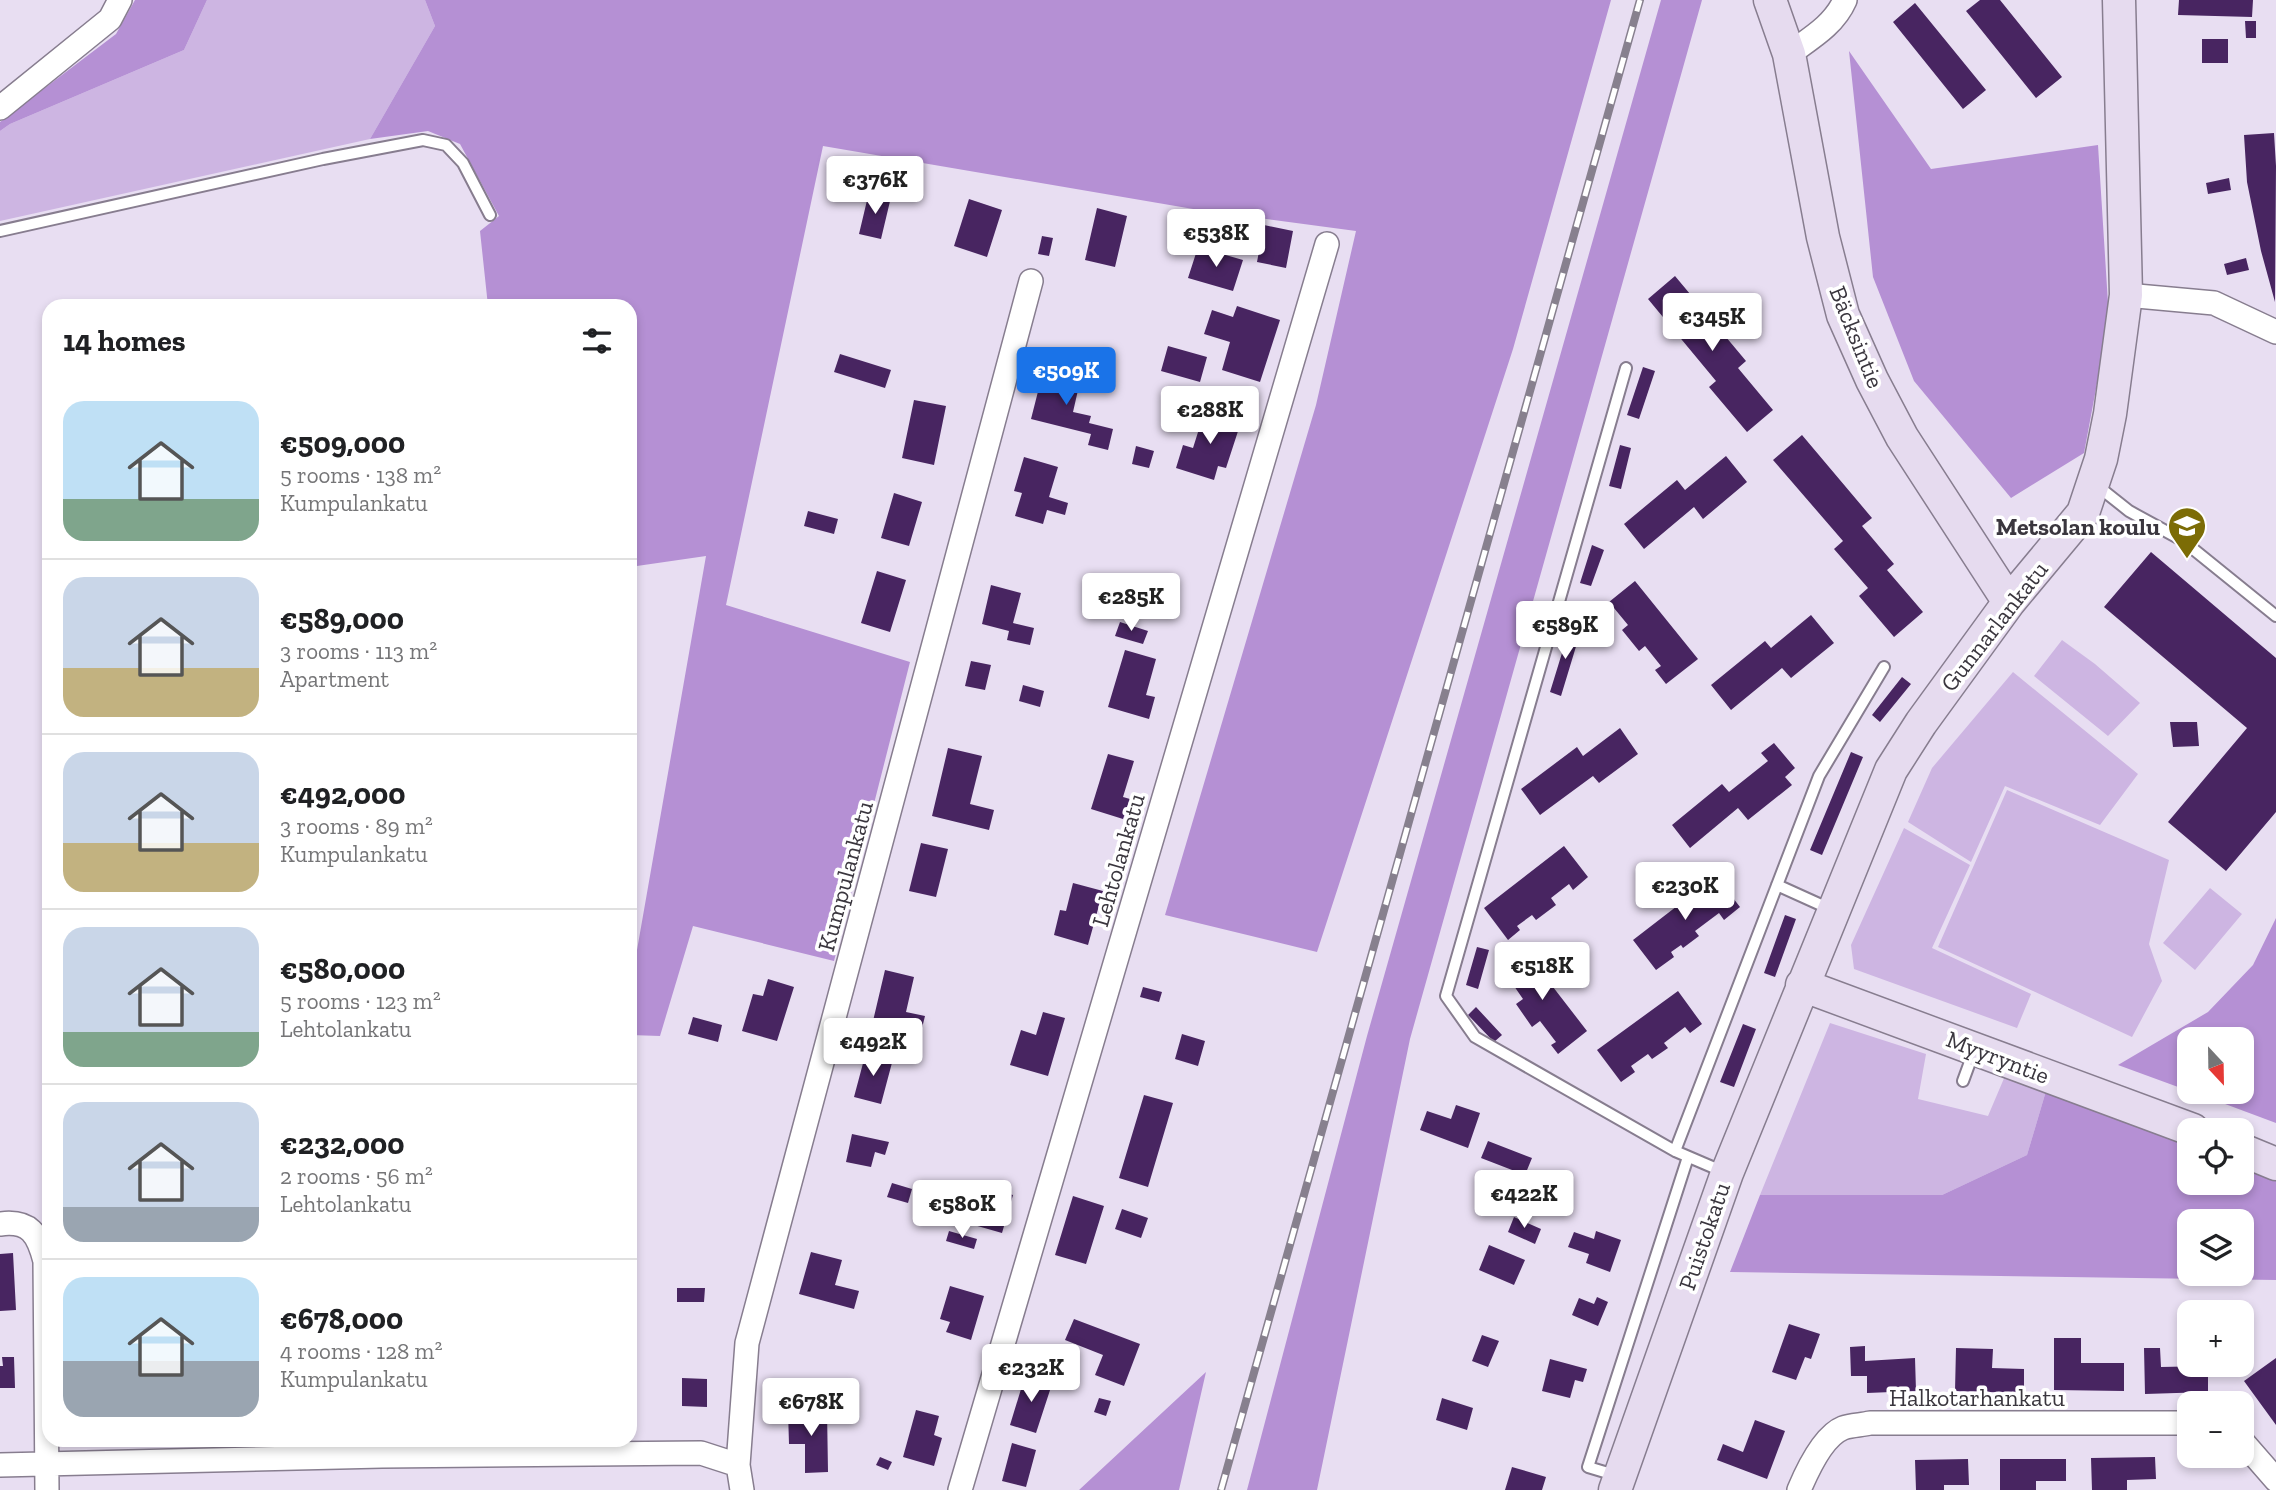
<!DOCTYPE html>
<html lang="en">
<head>
<meta charset="utf-8">
<style>
	body { margin:0; font-family:"Zilla Slab",serif; background:#f2f2f2; color:#202124; height:100vh; display:flex; flex-direction:column; font-size:26px; white-space:nowrap }
	* { box-sizing:border-box; margin:0 }
	p { font-size:23px; color:#757577 }
	.icon { flex:none; width:38px; height:38px; fill:none; stroke:currentColor; stroke-width:2; stroke-linecap:round; stroke-linejoin:round }
	.map { position:relative; flex:1; overflow:hidden }
	.drawer { position:absolute; left:42px; top:299px; width:595px; height:1148px; display:flex; flex-direction:column; background:#fff; border-radius:21px; box-shadow:0 4px 10px #0003 }
	.drawer>* { flex:none }
	.needle { width:46px; rotate:158deg }
	.tools { position:absolute; left:2177px; top:1027px; display:grid; gap:14px }
	.tools a { display:grid; place-items:center; width:77px; height:77px; border-radius:14px; background:#fff; box-shadow:0 4px 10px #0003; font-size:35px }
	.price { position:absolute; translate:-50% -60px; padding:0 16px; border-radius:7px; background:#fff; color:#222; font-size:23px; line-height:46px; filter:drop-shadow(0 2px 4px #0008) }
	.price::after { content:''; position:absolute; left:50%; top:42px; width:21px; height:16px; margin-left:-10px; background:inherit; clip-path:polygon(0 0,100% 0,50% 100%) }
	.price.selected { background:#1a73e8; color:#fff }
	ul { padding:0; list-style:none }
	li { display:flex; align-items:center; gap:21px; height:175px; padding:0 21px }
	li+li { border-top:2px solid #e0e0e0 }
	li span { display:grid; place-items:center; flex:none; width:196px; height:140px; border-radius:21px; color:#555 }
	li>.icon { margin-inline-start:auto }
	span .icon { width:84px; height:84px; fill:#fffc; stroke-width:1 }
	li b { font-size:30px }
	h2 { display:flex; justify-content:space-between; align-items:center; height:84px; padding:0 21px; font-size:30px }
	.map>svg:first-child { display:block }
	.green { fill:#cdb5e2 }
	.forest { fill:#b590d4; fill-rule:evenodd }
	.building { fill:#482561 }
	.lines { fill:none; stroke-linecap:round; stroke-linejoin:round }
	.lane-casing { stroke:#877d8f; stroke-width:14 }
	.street-casing { stroke:#877d8f; stroke-width:26 }
	.secondary-casing { stroke:#877d8f; stroke-width:35 }
	.lane { stroke:#fff; stroke-width:10 }
	.street { stroke:#fff; stroke-width:23 }
	.secondary { stroke:#e6dbef; stroke-width:32 }
	.rail-casing { stroke:#87808e; stroke-width:8 }
	.rail { stroke:#fff; stroke-width:5; stroke-dasharray:16; stroke-linecap:butt }
	.labels { text-anchor:middle; dominant-baseline:central; stroke-width:7; stroke-linejoin:round; paint-order:stroke }
	.street-label { font-size:24px; fill:#3a363e; stroke:#fff }
	.poi-label { font-size:24px; font-weight:bold; fill:#3a363e; stroke:#fff; text-anchor:end }
</style>
</head>
<body>
<div class="map">
<svg width="2276" height="1490" viewBox="0 0 2276 1490">
	<rect width="100%" height="100%" fill="#e8def2"/>
	<!-- green -->
	<path class="green" d="M 207,0 L 425,0 L 435,26 L 370,139 L 0,221 L 0,131 L 10,124 L 184,50 Z
		M 2062,640 L 2095,664 L 2140,703 L 2108,736 L 2034,676 Z
		M 2013,672 L 2138,774 L 2100,825 L 2005,786 L 1971,862 L 1908,822 L 1932,768 Z
		M 2007,790 L 2169,860 L 2149,944 L 2162,981 L 2132,1037 L 1938,947 Z
		M 1904,828 L 1970,865 L 1932,948 L 2031,994 L 2017,1028 L 1854,969 L 1851,945 Z
		M 2210,888 L 2242,914 L 2195,970 L 2163,943 Z
		M 1830,1023 L 1926,1054 L 1918,1099 L 1988,1116 L 2005,1076 L 2046,1091 L 2027,1155 L 1942,1195 L 1760,1195 Z"/>
	<!-- forest -->
	<path class="forest" d="M 135,0 L 207,0 L 184,50 L 10,124 L 0,131 L 0,122 L 116,34 Z
		M 425,0 L 1611,0 L 1513,349 L 1317,952 L 1165,915 L 1316,405 L 1356,231 L 1199,210 L 823,146 L 726,605 L 910,662 L 834,961 L 693,926 L 660,1036 L 630,1035 L 630,990 L 706,556 L 630,567 L 630,306 L 488,306 L 480,231 L 499,216 L 460,144 L 428,131 L 370,139 L 435,26 Z
		M 1661,0 L 1702,0 L 1410,1039 L 1317,1490 L 1247,1490 L 1367,1036 Z
		M 1849,51 L 1931,169 L 2098,145 L 2109,319 L 2084,453 L 2011,498 L 1914,381 L 1873,277 Z
		M 2276,918 L 2276,1123 L 2193,1092 L 2242,1092 L 2242,1040 L 2189,1040 L 2189,1091 L 2118,1065 L 2208,1012 L 2253,965 Z
		M 2046,1091 L 2189,1146 L 2189,1183 L 2242,1183 L 2242,1166 L 2276,1180 L 2276,1280 L 1730,1272 L 1760,1195 L 1942,1195 L 2027,1155 ZM 2189,1222 L 2242,1222 L 2242,1274 L 2189,1274 Z
		M 1206,1372 L 1179,1490 L 1079,1490 Z"/>
	<!-- building -->
	<path class="building" d="M 1980,0 L 2000,0 L 2062,77 L 2036,98 L 1966,11 Z
		M 2179,0 L 2253,0 L 2252,17 L 2178,15 Z
		M 1915,3 L 1986,90 L 1963,109 L 1893,22 Z
		M 2245,21 L 2256,21 L 2256,38 L 2246,38 Z
		M 2202,39 L 2228,39 L 2228,63 L 2202,63 Z
		M 2274,133 L 2276,166 L 2275,302 L 2261,251 L 2247,182 L 2244,135 Z
		M 2229,178 L 2231,190 L 2208,194 L 2206,183 Z
		M 869,192 L 891,197 L 881,239 L 859,234 Z
		M 969,199 L 1002,210 L 987,257 L 954,246 Z
		M 1097,208 L 1127,216 L 1115,267 L 1085,260 Z
		M 1264,225 L 1293,231 L 1286,268 L 1257,262 Z
		M 1042,236 L 1053,238 L 1049,256 L 1038,254 Z
		M 1198,247 L 1243,260 L 1233,291 L 1188,278 Z
		M 2246,258 L 2249,270 L 2227,275 L 2224,264 Z
		M 1675,276 L 1746,361 L 1738,368 L 1773,410 L 1747,432 L 1709,387 L 1716,381 L 1648,299 Z
		M 1237,306 L 1280,320 L 1260,382 L 1222,370 L 1230,342 L 1204,334 L 1212,310 L 1233,317 Z
		M 1168,346 L 1207,357 L 1200,382 L 1161,371 Z
		M 840,354 L 891,370 L 885,388 L 834,372 Z
		M 1643,367 L 1655,371 L 1639,419 L 1627,415 Z
		M 1044,368 L 1081,377 L 1073,412 L 1091,416 L 1089,423 L 1113,429 L 1108,450 L 1088,445 L 1091,434 L 1031,419 Z
		M 914,400 L 946,406 L 934,465 L 902,458 Z
		M 1205,410 L 1241,422 L 1226,468 L 1218,466 L 1214,480 L 1176,468 L 1183,445 L 1193,448 Z
		M 1802,435 L 1872,518 L 1862,526 L 1894,564 L 1887,570 L 1923,612 L 1894,637 L 1859,596 L 1868,588 L 1834,549 L 1843,541 L 1773,460 Z
		M 1620,445 L 1631,448 L 1621,489 L 1609,486 Z
		M 1136,446 L 1154,451 L 1149,468 L 1132,464 Z
		M 1726,456 L 1747,482 L 1703,519 L 1694,507 L 1644,549 L 1624,524 L 1677,480 L 1685,490 Z
		M 1024,457 L 1058,467 L 1049,497 L 1068,503 L 1065,515 L 1047,510 L 1043,524 L 1015,516 L 1022,493 L 1014,491 Z
		M 894,493 L 922,502 L 909,546 L 881,538 Z
		M 808,511 L 838,519 L 834,534 L 804,526 Z
		M 1592,545 L 1604,550 L 1591,586 L 1580,583 Z
		M 2151,552 L 2276,658 L 2276,812 L 2226,871 L 2168,822 L 2247,728 L 2104,607 Z
		M 877,571 L 906,580 L 890,632 L 861,623 Z
		M 1635,581 L 1698,659 L 1666,684 L 1655,670 L 1661,666 L 1645,646 L 1639,651 L 1622,630 L 1628,625 L 1609,602 Z
		M 991,585 L 1021,593 L 1013,623 L 1034,628 L 1030,645 L 1007,640 L 1009,631 L 982,624 Z
		M 1811,615 L 1834,643 L 1791,678 L 1782,668 L 1731,710 L 1711,685 L 1765,641 L 1771,648 Z
		M 1120,622 L 1148,631 L 1143,644 L 1115,636 Z
		M 1570,627 L 1581,630 L 1561,696 L 1550,692 Z
		M 1125,650 L 1156,659 L 1146,695 L 1155,697 L 1149,719 L 1108,707 Z
		M 971,661 L 991,665 L 985,690 L 965,686 Z
		M 1902,677 L 1911,684 L 1880,722 L 1872,715 Z
		M 1023,685 L 1044,691 L 1040,707 L 1019,701 Z
		M 2170,722 L 2197,722 L 2199,746 L 2173,747 Z
		M 1620,728 L 1638,754 L 1599,783 L 1593,776 L 1540,815 L 1521,789 L 1577,747 L 1583,756 Z
		M 1774,743 L 1795,768 L 1785,777 L 1792,785 L 1748,820 L 1738,808 L 1690,848 L 1672,825 L 1722,784 L 1729,792 L 1768,761 L 1761,753 Z
		M 948,748 L 982,756 L 970,804 L 994,810 L 989,830 L 932,816 Z
		M 1851,752 L 1863,757 L 1822,855 L 1810,850 Z
		M 1108,754 L 1134,761 L 1123,797 L 1130,799 L 1123,819 L 1091,809 Z
		M 921,843 L 948,849 L 936,897 L 909,891 Z
		M 1564,846 L 1588,877 L 1573,890 L 1569,884 L 1551,898 L 1556,905 L 1536,920 L 1532,915 L 1517,926 L 1520,930 L 1508,940 L 1484,908 Z
		M 1716,876 L 1740,907 L 1724,920 L 1719,913 L 1695,931 L 1699,936 L 1683,948 L 1681,945 L 1671,952 L 1674,957 L 1656,970 L 1633,940 Z
		M 1073,883 L 1103,891 L 1088,945 L 1054,935 L 1060,910 L 1066,911 Z
		M 1785,915 L 1796,919 L 1775,977 L 1764,973 Z
		M 1477,947 L 1489,950 L 1478,989 L 1466,985 Z
		M 1526,952 L 1587,1031 L 1558,1054 L 1551,1045 L 1556,1042 L 1540,1021 L 1532,1027 L 1516,1004 L 1523,999 L 1514,986 L 1509,988 L 1498,974 Z
		M 885,970 L 914,977 L 906,1012 L 925,1016 L 921,1032 L 873,1021 Z
		M 768,979 L 794,987 L 777,1041 L 742,1031 L 753,994 L 763,996 Z
		M 1143,987 L 1162,992 L 1159,1002 L 1140,997 Z
		M 1678,991 L 1702,1024 L 1690,1033 L 1685,1027 L 1664,1043 L 1668,1048 L 1652,1059 L 1648,1054 L 1631,1066 L 1635,1072 L 1621,1082 L 1597,1050 Z
		M 1476,1007 L 1502,1035 L 1494,1042 L 1468,1015 Z
		M 1043,1012 L 1065,1018 L 1048,1076 L 1010,1065 L 1021,1030 L 1036,1035 Z
		M 693,1017 L 722,1025 L 718,1042 L 688,1034 Z
		M 1743,1024 L 1756,1029 L 1734,1087 L 1720,1082 Z
		M 1182,1034 L 1205,1041 L 1198,1066 L 1175,1059 Z
		M 866,1052 L 893,1059 L 881,1104 L 854,1097 Z
		M 1144,1095 L 1173,1103 L 1148,1187 L 1119,1178 Z
		M 1456,1105 L 1480,1113 L 1468,1148 L 1420,1130 L 1427,1111 L 1451,1119 Z
		M 852,1134 L 889,1142 L 885,1155 L 875,1152 L 871,1167 L 846,1162 Z
		M 1488,1141 L 1532,1158 L 1525,1175 L 1481,1158 Z
		M 892,1183 L 912,1189 L 908,1203 L 887,1197 Z
		M 979,1185 L 1013,1195 L 1002,1233 L 967,1223 Z
		M 1073,1196 L 1104,1206 L 1086,1264 L 1055,1255 Z
		M 1122,1209 L 1148,1218 L 1141,1238 L 1115,1229 Z
		M 1514,1217 L 1541,1229 L 1535,1244 L 1508,1232 Z
		M 949,1231 L 977,1239 L 974,1249 L 946,1241 Z
		M 1596,1231 L 1621,1240 L 1610,1272 L 1586,1263 L 1589,1254 L 1568,1247 L 1574,1232 L 1594,1239 Z
		M 1489,1245 L 1525,1260 L 1514,1285 L 1479,1270 Z
		M 811,1252 L 842,1260 L 835,1285 L 859,1291 L 854,1309 L 799,1294 Z
		M 13,1253 L 16,1310 L 0,1311 L 0,1254 Z
		M 950,1286 L 984,1296 L 971,1340 L 946,1332 L 950,1322 L 940,1319 Z
		M 677,1288 L 705,1288 L 704,1302 L 677,1302 Z
		M 1597,1297 L 1608,1302 L 1598,1326 L 1572,1315 L 1579,1298 L 1594,1304 Z
		M 1074,1319 L 1140,1344 L 1124,1386 L 1095,1375 L 1103,1355 L 1065,1340 Z
		M 1789,1324 L 1820,1334 L 1811,1359 L 1805,1357 L 1796,1380 L 1772,1372 Z
		M 1482,1335 L 1499,1341 L 1488,1367 L 1472,1361 Z
		M 2054,1338 L 2081,1338 L 2081,1363 L 2124,1363 L 2124,1391 L 2054,1390 Z
		M 1865,1346 L 1865,1361 L 1915,1358 L 1916,1391 L 1867,1393 L 1867,1376 L 1851,1376 L 1850,1347 Z
		M 1956,1348 L 1993,1349 L 1992,1368 L 2024,1369 L 2024,1393 L 1955,1391 Z
		M 2144,1348 L 2160,1348 L 2161,1367 L 2208,1366 L 2208,1392 L 2145,1394 Z
		M 2,1357 L 14,1357 L 15,1388 L 0,1388 L 0,1366 L 3,1366 Z
		M 2276,1358 L 2276,1425 L 2244,1381 Z
		M 1550,1359 L 1587,1369 L 1583,1382 L 1575,1380 L 1570,1398 L 1542,1391 Z
		M 1025,1376 L 1052,1384 L 1036,1433 L 1010,1425 Z
		M 682,1378 L 707,1379 L 707,1407 L 682,1406 Z
		M 1099,1398 L 1111,1401 L 1106,1416 L 1094,1412 Z
		M 1442,1398 L 1473,1408 L 1467,1430 L 1436,1420 Z
		M 827,1410 L 828,1472 L 805,1473 L 805,1444 L 789,1444 L 788,1411 Z
		M 916,1410 L 939,1416 L 934,1435 L 942,1438 L 934,1466 L 903,1457 Z
		M 1755,1420 L 1785,1431 L 1767,1479 L 1717,1460 L 1723,1444 L 1743,1452 Z
		M 1012,1443 L 1036,1450 L 1026,1487 L 1002,1481 Z
		M 880,1457 L 892,1462 L 888,1470 L 876,1465 Z
		M 2155,1457 L 2156,1479 L 2127,1480 L 2127,1490 L 2092,1490 L 2091,1458 Z
		M 1968,1459 L 1969,1485 L 1944,1485 L 1944,1490 L 1916,1490 L 1915,1460 Z
		M 2000,1459 L 2066,1459 L 2066,1481 L 2036,1481 L 2036,1490 L 2000,1490 Z
		M 1512,1467 L 1546,1477 L 1542,1490 L 1505,1490 Z"/>
	<g class="lines">
		<defs>
			<path id="lane" d="M 0,231 L 323,159 L 423,140 L 446,145 L 463,163 L 490,215
				M 1626,368 L 1446,996 L 1475,1037 L 1675,1151 L 1724,1172
				M 2095,484 L 2129,511 L 2182,540 L 2276,616
				M 1777,885 L 1830,909
				M 1963,1081 L 1974,1051
				M 1675,1151 L 1819,776 L 1884,667
				M 1618,1476 L 1588,1467 L 1688,1157"/>
			<path id="street" d="M 1789,54 C 1811,38 1834,25 1845,0
				M 0,108 L 110,19 L 120,0
				M 2126,295 L 2214,303 L 2276,332
				M 0,1224 C 30,1220 38,1234 45,1261 L 47,1490
				M 2242,1441 L 2276,1480
				M 0,1465 L 382,1456 L 701,1453 L 738,1465
				M 742,1490 L 738,1465 L 747,1343 L 1031,281
				M 960,1490 L 1327,244
				M 1799,1490 C 1807,1471 1823,1436 1843,1428 C 1851,1425 1862,1425 1870,1423 L 2189,1423"/>
			<path id="secondary" d="M 1770,0 L 1789,54 L 1823,237 L 1843,315 L 1872,380 L 1902,437 L 2009,602
				M 1802,985 L 2193,1130
				M 2242,1150 L 2276,1164
				M 1615,1490 L 1727,1173 L 1891,770 L 1921,723 L 2009,602 L 2083,513 L 2101,459 L 2110,414 L 2126,295 L 2119,0"/>
		</defs>
		<!-- lane casing -->
		<use href="#lane" class="lane-casing"/>
		<!-- street casing -->
		<use href="#street" class="street-casing"/>
		<!-- secondary casing -->
		<use href="#secondary" class="secondary-casing"/>
		<!-- lane -->
		<use href="#lane" class="lane"/>
		<!-- street -->
		<use href="#street" class="street"/>
		<!-- secondary -->
		<use href="#secondary" class="secondary"/>
		<defs>
			<path id="rail" d="M 1221,1490 L 1640,0"/>
		</defs>
		<!-- rail casing -->
		<use href="#rail" class="rail-casing"/>
		<!-- rail -->
		<use href="#rail" class="rail"/>
	</g>
	<!-- icons -->
	<defs>
		<symbol id="school-pin" viewBox="-11 -11 22 30"><path d="M0 17L-7.5 6A9.5 9.5 0 1 1 7.5 6Z" fill="#7c6c06" stroke="#fff"/><path d="M0-5L7-2L0 1L-7-2ZM-4 1L0 2.5L4 1V4Q0 6-4 4Z" fill="#fff"/></symbol>
	</defs>
	<g fill-rule="evenodd">
		<use href="#school-pin" x="2165" y="504" width="44" height="60"/>
	</g>
	<g class="labels">
		<!-- street labels -->
		<g class="street-label">
			<text transform="translate(1857 337) rotate(68)">Bäcksintie</text>
			<text transform="translate(1994 626) rotate(-52)">Gunnarlankatu</text>
			<text transform="translate(1118 860) rotate(-74)">Lehtolankatu</text>
			<text transform="translate(845 876) rotate(-75)">Kumpulankatu</text>
			<text transform="translate(1998 1057) rotate(21)">Myyryntie</text>
			<text transform="translate(1704 1236) rotate(-71)">Puistokatu</text>
			<text x="1977" y="1397">Halkotarhankatu</text>
		</g>
		<!-- poi labels -->
		<g class="poi-label">
			<text x="2160" y="526">Metsolan koulu</text>
		</g>
	</g>
</svg>
<div class="tools">
<a><svg class="needle" viewBox="-14 -14 28 28"><path d="M0-13l5 13h-10z" fill="#e53935"/><path d="M0 13l5-13h-10z" fill="#757577"/></svg></a>
<a><svg class="icon" aria-label="locate" viewBox="0 0 24 24"><circle cx="12" cy="12" r="6"/><path d="M12 2v4M12 18v4M2 12h4M18 12h4"/></svg></a>
<a><svg class="icon" aria-label="layers" viewBox="0 0 24 24"><path d="M12 4l9 5-9 5-9-5zM3 14l9 5 9-5"/></svg></a>
<a>+</a>
<a>−</a>
</div>
<b class="price" style="left:875px;top:216px">€376K</b>
<b class="price" style="left:1216px;top:269px">€538K</b>
<b class="price" style="left:1712px;top:353px">€345K</b>
<b class="price selected" style="left:1066px;top:407px">€509K</b>
<b class="price" style="left:1210px;top:446px">€288K</b>
<b class="price" style="left:1131px;top:633px">€285K</b>
<b class="price" style="left:1565px;top:661px">€589K</b>
<b class="price" style="left:1685px;top:922px">€230K</b>
<b class="price" style="left:1542px;top:1002px">€518K</b>
<b class="price" style="left:873px;top:1078px">€492K</b>
<b class="price" style="left:1524px;top:1230px">€422K</b>
<b class="price" style="left:962px;top:1240px">€580K</b>
<b class="price" style="left:1031px;top:1404px">€232K</b>
<b class="price" style="left:811px;top:1438px">€678K</b>
<section class="drawer">
<h2>14 homes<svg class="icon" aria-label="filters" viewBox="0 0 24 24"><path d="M4 7h16M4 17h16"/><circle cx="9" cy="7" r="2"/><circle cx="15" cy="17" r="2"/></svg></h2>
<ul>
<li><span style="background:linear-gradient(#bfe0f5 70%,#7fa58c 0)"><svg class="icon" aria-label="home" viewBox="0 0 24 24"><path d="M3 11l9-7 9 7M6 9v11h12V9"/></svg></span><div><b>€509,000</b><p>5 rooms · 138 m²</p><p>Kumpulankatu</p></div></li>
<li><span style="background:linear-gradient(#c9d6e8 65%,#c2b280 0)"><svg class="icon" aria-label="home" viewBox="0 0 24 24"><path d="M3 11l9-7 9 7M6 9v11h12V9"/></svg></span><div><b>€589,000</b><p>3 rooms · 113 m²</p><p>Apartment</p></div></li>
<li><span style="background:linear-gradient(#c9d6e8 65%,#c2b280 0)"><svg class="icon" aria-label="home" viewBox="0 0 24 24"><path d="M3 11l9-7 9 7M6 9v11h12V9"/></svg></span><div><b>€492,000</b><p>3 rooms · 89 m²</p><p>Kumpulankatu</p></div></li>
<li><span style="background:linear-gradient(#c9d6e8 75%,#7fa58c 0)"><svg class="icon" aria-label="home" viewBox="0 0 24 24"><path d="M3 11l9-7 9 7M6 9v11h12V9"/></svg></span><div><b>€580,000</b><p>5 rooms · 123 m²</p><p>Lehtolankatu</p></div></li>
<li><span style="background:linear-gradient(#c9d6e8 75%,#9aa5b1 0)"><svg class="icon" aria-label="home" viewBox="0 0 24 24"><path d="M3 11l9-7 9 7M6 9v11h12V9"/></svg></span><div><b>€232,000</b><p>2 rooms · 56 m²</p><p>Lehtolankatu</p></div></li>
<li><span style="background:linear-gradient(#bfe0f5 60%,#9aa5b1 0)"><svg class="icon" aria-label="home" viewBox="0 0 24 24"><path d="M3 11l9-7 9 7M6 9v11h12V9"/></svg></span><div><b>€678,000</b><p>4 rooms · 128 m²</p><p>Kumpulankatu</p></div></li>
</ul>
</section>
</div>
</body>
</html>
